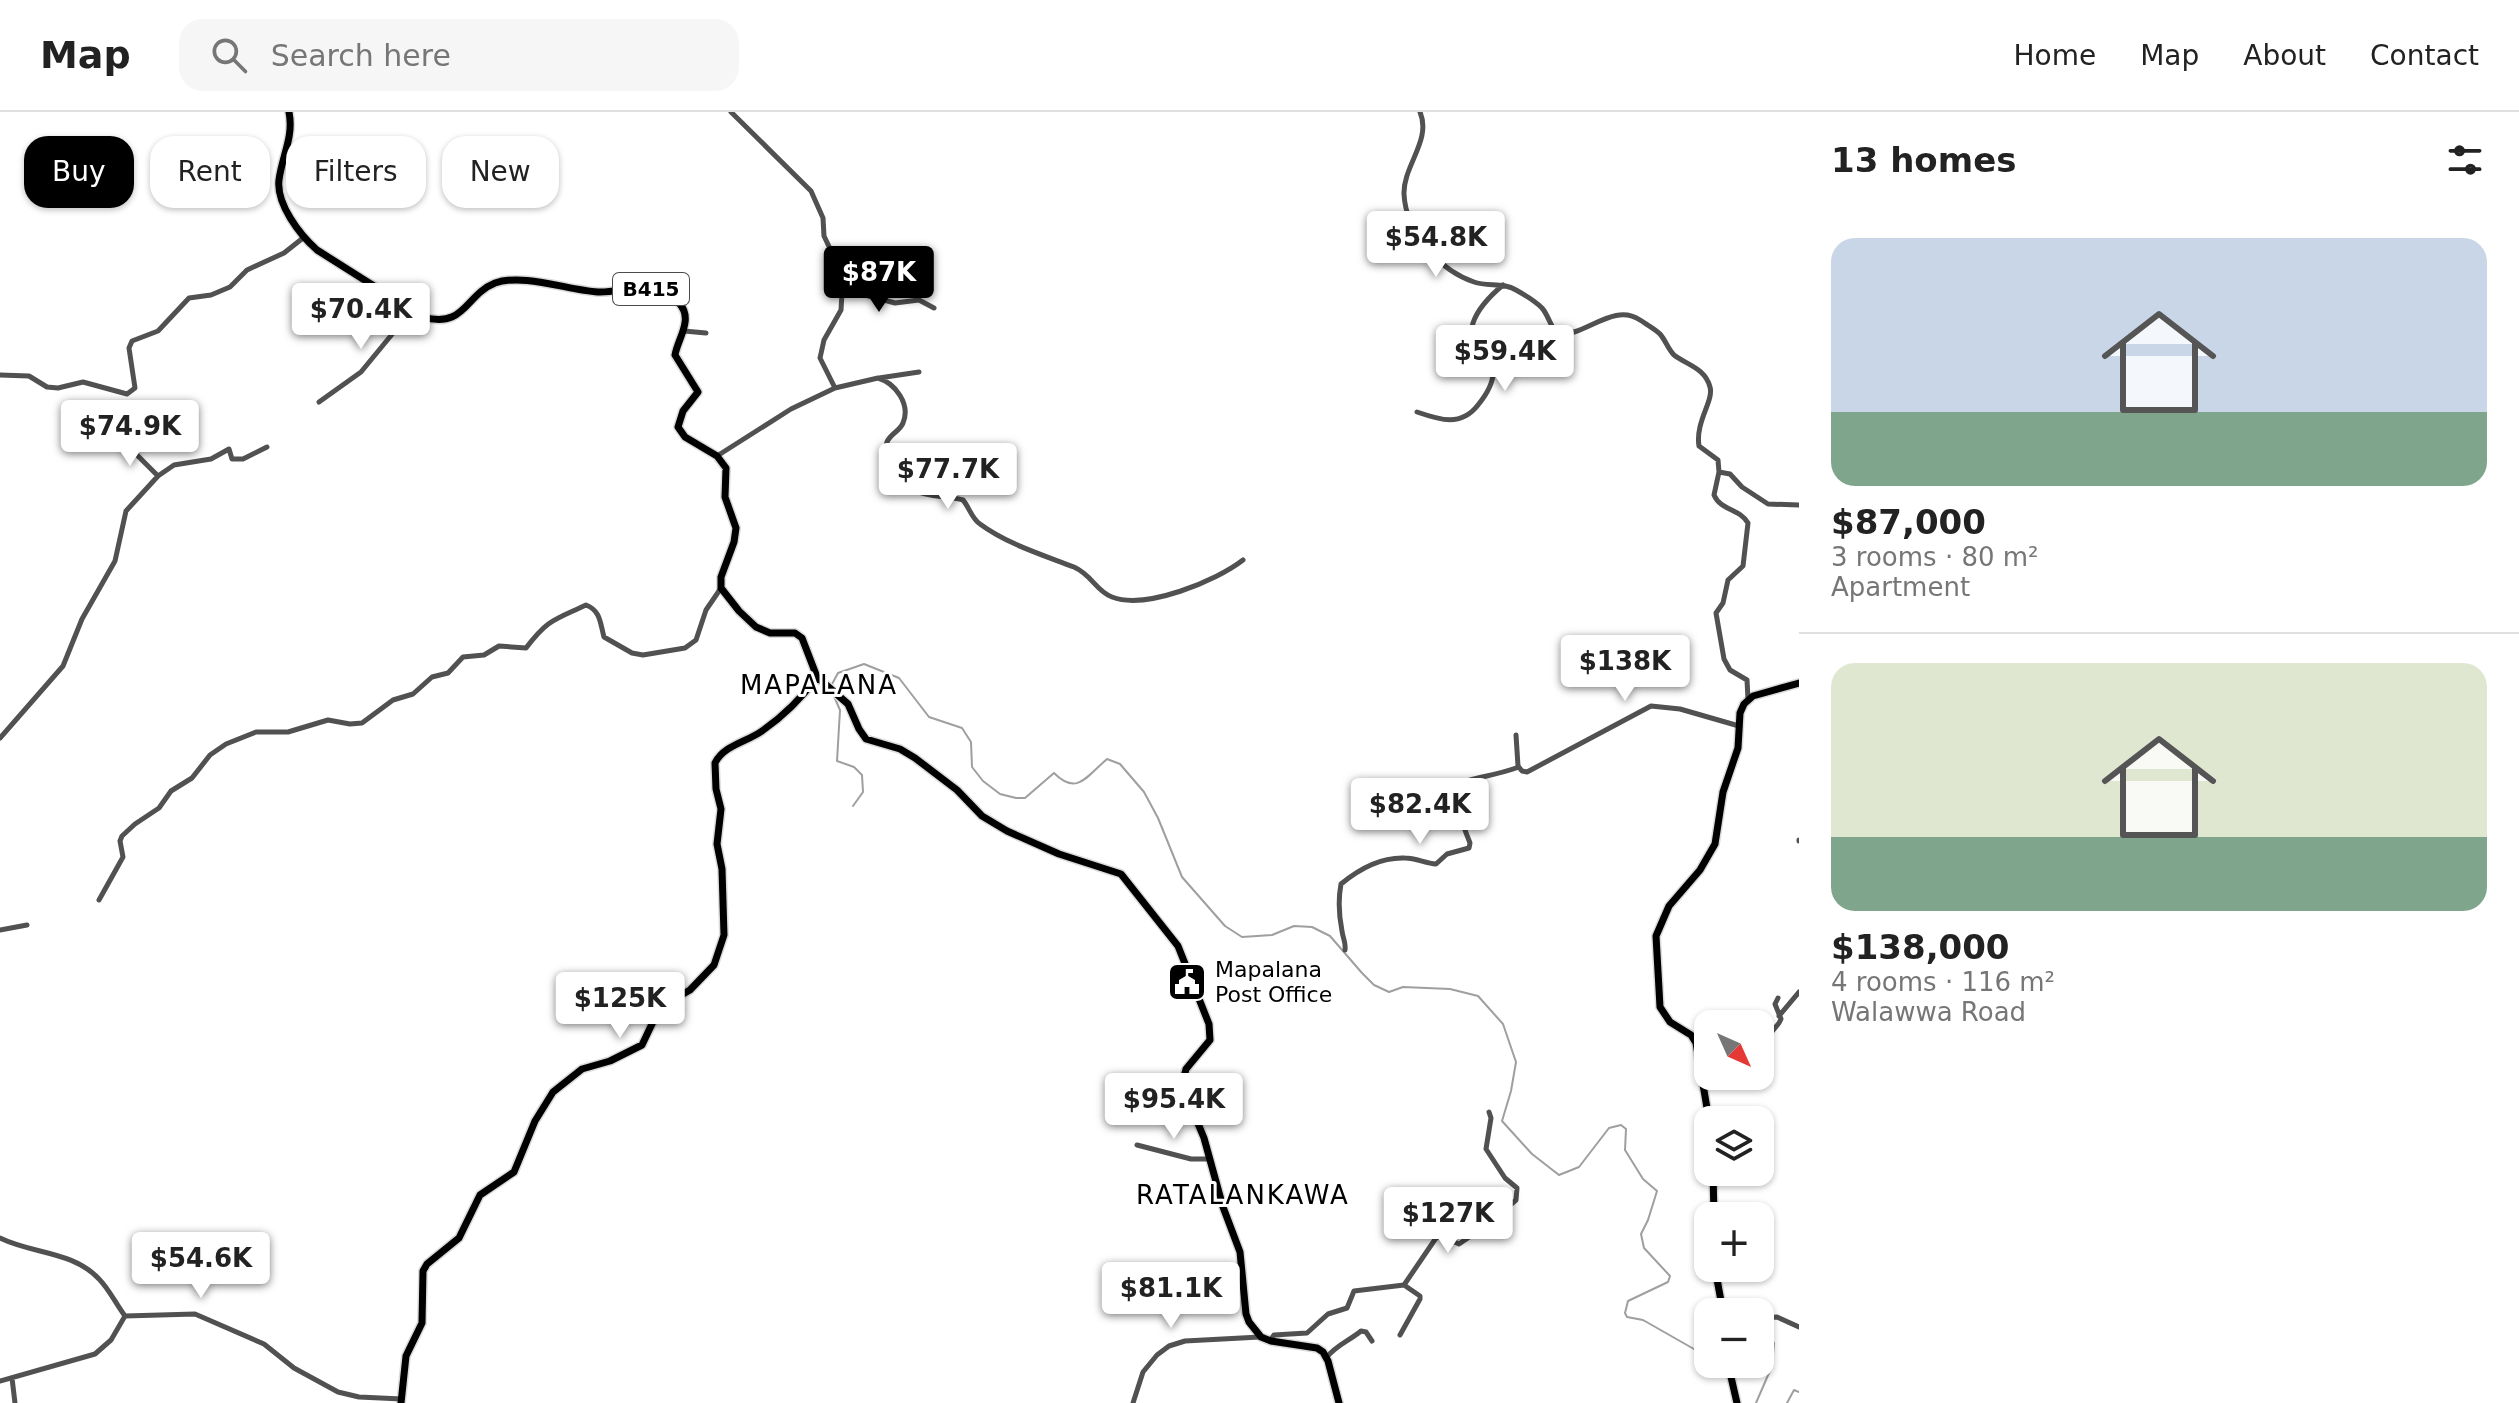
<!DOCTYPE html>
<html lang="en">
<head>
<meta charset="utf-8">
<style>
	body { margin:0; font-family:"DejaVu Sans",sans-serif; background:#f6f6f6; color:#222; height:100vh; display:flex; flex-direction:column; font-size:30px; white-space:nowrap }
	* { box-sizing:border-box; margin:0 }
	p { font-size:26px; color:#767676 }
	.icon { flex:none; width:44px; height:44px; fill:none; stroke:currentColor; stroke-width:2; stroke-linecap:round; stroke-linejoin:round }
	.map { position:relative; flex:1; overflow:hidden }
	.sheet { display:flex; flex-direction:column; background:#fff; width:720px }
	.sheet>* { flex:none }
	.top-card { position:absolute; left:24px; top:24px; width:760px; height:72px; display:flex; gap:16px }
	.needle { width:52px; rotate:135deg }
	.buttons { position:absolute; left:1694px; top:898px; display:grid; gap:16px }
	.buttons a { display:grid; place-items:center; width:80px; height:80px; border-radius:16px; background:#fff; box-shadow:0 2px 6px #0004; font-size:40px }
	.price { position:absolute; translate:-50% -68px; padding:0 18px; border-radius:8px; background:#fff; color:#222; font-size:26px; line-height:52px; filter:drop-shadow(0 2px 4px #0008) }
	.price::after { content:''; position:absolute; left:50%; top:48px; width:24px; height:18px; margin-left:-12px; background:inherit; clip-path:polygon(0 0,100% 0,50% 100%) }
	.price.selected { background:#000; color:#fff }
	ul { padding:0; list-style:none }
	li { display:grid; align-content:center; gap:16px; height:424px; padding:0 32px }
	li+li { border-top:2px solid #e0e0e0 }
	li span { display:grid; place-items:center; height:248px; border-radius:24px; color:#555 }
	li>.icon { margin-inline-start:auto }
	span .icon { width:144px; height:144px; fill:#fffc; stroke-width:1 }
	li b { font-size:34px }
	h2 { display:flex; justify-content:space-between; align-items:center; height:96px; padding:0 32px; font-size:34px }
	.pill { padding:0 28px; border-radius:24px; background:#fff; box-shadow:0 2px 6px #0004; font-size:28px; line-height:72px }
	.pill.selected { background:#000; color:#fff }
	header { display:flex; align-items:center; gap:48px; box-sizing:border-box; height:112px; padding:0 40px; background:#fff; border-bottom:2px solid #e0e0e0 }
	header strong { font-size:38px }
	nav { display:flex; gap:44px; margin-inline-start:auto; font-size:28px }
	.search { width:560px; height:72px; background:#f6f6f6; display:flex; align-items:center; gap:20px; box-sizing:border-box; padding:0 28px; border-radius:24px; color:#767676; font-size:30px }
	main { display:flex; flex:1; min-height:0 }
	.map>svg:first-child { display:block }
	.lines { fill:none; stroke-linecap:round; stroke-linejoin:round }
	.stream { stroke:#9f9f9f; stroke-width:2 }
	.major-casing { stroke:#dbdbdb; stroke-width:10 }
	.minor { stroke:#515151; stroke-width:5 }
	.major { stroke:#000; stroke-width:7 }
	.labels { text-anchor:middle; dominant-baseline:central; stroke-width:6; stroke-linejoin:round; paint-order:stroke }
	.shield { fill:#fff; stroke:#4c4c4c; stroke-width:2 }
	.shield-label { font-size:20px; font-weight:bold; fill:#000 }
	.poi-label { font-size:22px; fill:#000; stroke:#fff; text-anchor:start }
	.quarter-label { font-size:26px; letter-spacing:2px; fill:#000; stroke:#fff }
</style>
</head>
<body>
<header>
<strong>Map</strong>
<div class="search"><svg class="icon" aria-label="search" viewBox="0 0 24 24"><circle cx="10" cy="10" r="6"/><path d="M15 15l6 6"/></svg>Search here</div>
<nav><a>Home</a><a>Map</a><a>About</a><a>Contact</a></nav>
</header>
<main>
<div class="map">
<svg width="1799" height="1291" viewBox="0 0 1799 1291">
	<rect width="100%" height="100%" fill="#fff"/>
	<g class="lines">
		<!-- stream -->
		<path class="stream" d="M 831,574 L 838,561 L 864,552 L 899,566 L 929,605 L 962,616 L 971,630 L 972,655 L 983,669 L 1000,682 L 1016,686 L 1025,686 L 1054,661 C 1077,684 1086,665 1107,647 L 1120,652 L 1144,680 L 1158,706 L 1182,765 L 1225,814 L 1242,825 L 1272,823 L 1294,814 L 1312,815 L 1330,824 L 1362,861 L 1374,873 L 1389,880 L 1403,875 L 1450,877 L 1478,884 L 1503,912 L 1516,950 L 1511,979 L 1502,1009 L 1532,1042 L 1559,1063 L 1579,1055 L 1609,1016 L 1621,1013 L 1626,1017 L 1625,1038 L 1643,1067 L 1657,1079 L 1648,1108 L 1641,1122 L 1644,1136 L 1670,1164 L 1668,1170 L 1628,1189 L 1625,1201 L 1627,1205 L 1643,1208 L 1708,1245
			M 832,580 L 840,598 L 837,649 L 854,655 L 862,663 L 863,680 L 853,694
			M 1756,1291 L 1772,1254 L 1774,1231 L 1769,1226 L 1760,1225
			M 1787,1291 L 1794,1278 L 1799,1280"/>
		<defs>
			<path id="major" d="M 289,0 C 294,25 282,44 279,68 C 276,92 300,123 317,138 L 423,205 C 465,217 465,183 495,171 C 524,161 567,178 598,180 C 614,181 630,174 646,176 C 658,177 670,183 679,191 C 694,207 678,226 675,243 L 698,280 L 683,299 L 678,315 L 685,325 L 717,344 L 726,356 L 725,385 L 736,416 L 734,430 L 721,465 L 721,476 L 739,499 L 756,515 L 770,521 L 795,521 L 802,526 L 817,565 L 848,592 L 859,617 L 866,627 L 900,637 L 915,646 L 957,678 L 982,704 L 1007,719 L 1059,742 L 1121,762 L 1178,834 L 1209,912 L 1210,928 L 1186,957 L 1182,973 L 1204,1026 L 1223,1095 L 1240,1140 L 1246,1202 L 1249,1210 L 1261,1225 L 1271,1229 L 1317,1236 L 1323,1240 L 1328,1249 L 1339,1291
				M 1709,1008 L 1696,931 L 1691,923 L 1670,910 L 1660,895 L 1656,824 L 1669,794 L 1700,758 L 1715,732 L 1723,680 L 1738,636 L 1740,601 L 1744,592 L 1753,584 L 1799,571
				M 1713,1060 L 1714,1104
				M 1715,1156 L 1723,1200
				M 1728,1252 L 1737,1291
				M 401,1291 L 406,1244 L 422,1211 L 423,1159 L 427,1152 L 459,1126 L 480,1083 L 514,1060 L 535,1009 L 553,980 L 582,957 L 610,949 L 642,933 L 660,895 L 690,878 L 714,853 L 724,823 L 722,757 L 717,732 L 721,697 L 716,677 L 715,651 C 724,633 747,630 762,619 C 785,603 801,587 817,565"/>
		</defs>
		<!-- major casing -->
		<use href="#major" class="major-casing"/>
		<!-- minor -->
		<path class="minor" d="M 731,0 L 811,79 L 823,106 L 824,124 L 843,164 L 841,198 L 824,228 L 820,246 L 835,276
			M 1420,0 C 1432,28 1403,54 1404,82 C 1406,121 1439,158 1474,170 C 1488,175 1503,170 1516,178 C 1525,183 1535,189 1542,196 C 1549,204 1550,215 1558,222 C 1585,225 1613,190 1640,208 C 1646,212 1655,217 1660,222 C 1666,229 1668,237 1674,243 C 1687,253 1705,256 1710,275 C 1714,289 1695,310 1699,334 L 1718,348 L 1719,360 L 1714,383 C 1721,399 1739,396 1748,411 L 1743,454 L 1728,468 L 1723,491 L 1716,501 L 1724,547 L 1730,558 L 1747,568 L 1748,587
			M 843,164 L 865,183 L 895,191 L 919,188 L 934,196
			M 684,219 L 706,221
			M 0,263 L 29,264 L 47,275 L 58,276 L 83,270 L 127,282 L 135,276 L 129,236 L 132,229 L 158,219 L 189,186 L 211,183 L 230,175 L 247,158 L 284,141 L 303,126
			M 879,266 L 919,260
			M 319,290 L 361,260 L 412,198
			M 1417,300 C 1440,308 1461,315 1478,293 C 1518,244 1465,237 1473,211 C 1478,196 1491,183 1503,173
			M 717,344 L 791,297 L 835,276 L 878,266 C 895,271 911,292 903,311 C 900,319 890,322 887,330 C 881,345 900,371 913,378 C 927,385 947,384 963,388 C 969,395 972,407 980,412 C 1007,432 1043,443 1074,455 C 1092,463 1096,479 1112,485 C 1146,498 1216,469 1243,448
			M 1719,360 L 1730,362 L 1742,375 L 1768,392 L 1799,393
			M 158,364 L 174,353 L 211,347 L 229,337 L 232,347 L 243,347 L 267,335
			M 1516,623 L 1518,654 L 1522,659 L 1527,660 L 1651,594 L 1680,597 L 1739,614
			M 0,626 L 63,554 L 82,507 L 115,449 L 126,399 L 158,364 L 125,331
			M 1799,728 L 1799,729
			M 99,788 L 123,745 L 120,729 L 122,724 L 135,712 L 159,696 L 171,679 L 192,666 L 210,643 L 226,632 L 256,620 L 288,620 L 328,608 L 350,612 L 362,611 L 393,588 L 413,582 L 432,565 L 448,561 L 463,545 L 484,543 L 499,534 L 526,536 C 548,507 554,508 586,493 C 601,499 600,511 604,525 L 632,541 L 643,543 L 685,536 L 696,528 L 706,498 L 721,476
			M 0,818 L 27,813
			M 1345,838 C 1346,830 1343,827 1342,819 C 1339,804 1338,788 1341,772 C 1359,757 1381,745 1405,746 C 1416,746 1425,751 1436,752 L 1447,742 L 1469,736 L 1470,731 C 1439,654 1461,676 1519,655
			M 1779,904 L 1799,880
			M 1760,934 L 1779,911 L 1781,907 L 1775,892 L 1778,886
			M 1700,944 L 1708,947
			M 1137,1033 L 1191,1047 L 1210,1047
			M 0,1126 C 32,1142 73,1139 99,1167 C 109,1177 116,1192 125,1204 L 195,1202 L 264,1232 L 294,1256 L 338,1280 L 359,1285 L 402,1287
			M 1760,1206 L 1777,1205 L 1799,1215
			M 1400,1223 L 1420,1187 L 1420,1184 L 1404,1173
			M 1270,1229 L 1274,1223 L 1307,1221 L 1328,1202 L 1347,1196 L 1354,1179 L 1404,1173 L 1436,1126 L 1441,1124 L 1459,1132 L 1487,1113 L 1516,1088 L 1517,1076 L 1505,1066 L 1486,1037 L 1491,1006 L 1489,1000
			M 1326,1246 C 1336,1233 1349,1229 1361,1219 L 1366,1220 L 1372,1229
			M 12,1266 L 15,1291
			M 0,1269 L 95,1242 L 111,1228 L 125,1204
			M 1133,1291 L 1143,1260 L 1157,1243 L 1169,1234 L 1185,1229 L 1260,1225"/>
		<!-- major -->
		<use href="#major" class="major"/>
	</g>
	<!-- icons -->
	<defs>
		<symbol id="civic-square" viewBox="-11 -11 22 22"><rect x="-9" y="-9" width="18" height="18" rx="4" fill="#000" stroke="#fff"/><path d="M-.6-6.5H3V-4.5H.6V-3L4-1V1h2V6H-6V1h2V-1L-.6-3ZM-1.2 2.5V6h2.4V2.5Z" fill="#fff"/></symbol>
	</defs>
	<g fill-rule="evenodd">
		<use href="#civic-square" x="1165" y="848" width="44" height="44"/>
	</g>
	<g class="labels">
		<!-- shield labels -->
		<rect class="shield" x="613" y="161" width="76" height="32" rx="6"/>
		<g class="shield-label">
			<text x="651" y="177">B415</text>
		</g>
		<!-- poi labels -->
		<g class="poi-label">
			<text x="1215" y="857">Mapalana<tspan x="1215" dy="25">Post Office</tspan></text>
		</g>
		<!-- quarter labels -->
		<g class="quarter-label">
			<text x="819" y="573">MAPALANA</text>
			<text x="1243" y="1083">RATALANKAWA</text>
		</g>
	</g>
</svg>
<div class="buttons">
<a><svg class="needle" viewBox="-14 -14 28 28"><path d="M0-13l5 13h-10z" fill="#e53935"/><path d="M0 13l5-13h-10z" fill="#767676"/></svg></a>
<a><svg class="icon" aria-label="layers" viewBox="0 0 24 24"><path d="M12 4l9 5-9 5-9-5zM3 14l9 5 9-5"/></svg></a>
<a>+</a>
<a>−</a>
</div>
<b class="price" style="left:1436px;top:167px">$54.8K</b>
<b class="price selected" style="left:879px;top:202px">$87K</b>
<b class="price" style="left:361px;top:239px">$70.4K</b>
<b class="price" style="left:1505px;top:281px">$59.4K</b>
<b class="price" style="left:130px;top:356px">$74.9K</b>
<b class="price" style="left:948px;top:399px">$77.7K</b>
<b class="price" style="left:1625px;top:591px">$138K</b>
<b class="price" style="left:1420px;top:734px">$82.4K</b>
<b class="price" style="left:620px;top:928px">$125K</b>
<b class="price" style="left:1174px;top:1029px">$95.4K</b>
<b class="price" style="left:1448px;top:1143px">$127K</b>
<b class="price" style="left:201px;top:1188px">$54.6K</b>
<b class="price" style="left:1171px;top:1218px">$81.1K</b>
<div class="top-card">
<a class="pill selected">Buy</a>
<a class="pill">Rent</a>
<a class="pill">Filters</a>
<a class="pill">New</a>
</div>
</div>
<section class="sheet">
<h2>13 homes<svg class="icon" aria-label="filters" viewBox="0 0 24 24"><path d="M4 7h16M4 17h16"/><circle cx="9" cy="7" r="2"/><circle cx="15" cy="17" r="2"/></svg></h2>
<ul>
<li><span style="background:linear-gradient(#c9d6e8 70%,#7fa58c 0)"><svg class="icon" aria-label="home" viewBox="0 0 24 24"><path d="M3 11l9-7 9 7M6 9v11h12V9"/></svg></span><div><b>$87,000</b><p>3 rooms · 80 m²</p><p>Apartment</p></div></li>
<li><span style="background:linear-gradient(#dfe7d0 70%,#7fa58c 0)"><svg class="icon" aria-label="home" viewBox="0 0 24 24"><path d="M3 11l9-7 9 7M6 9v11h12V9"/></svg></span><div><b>$138,000</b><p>4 rooms · 116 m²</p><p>Walawwa Road</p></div></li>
</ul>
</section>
</main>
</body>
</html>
